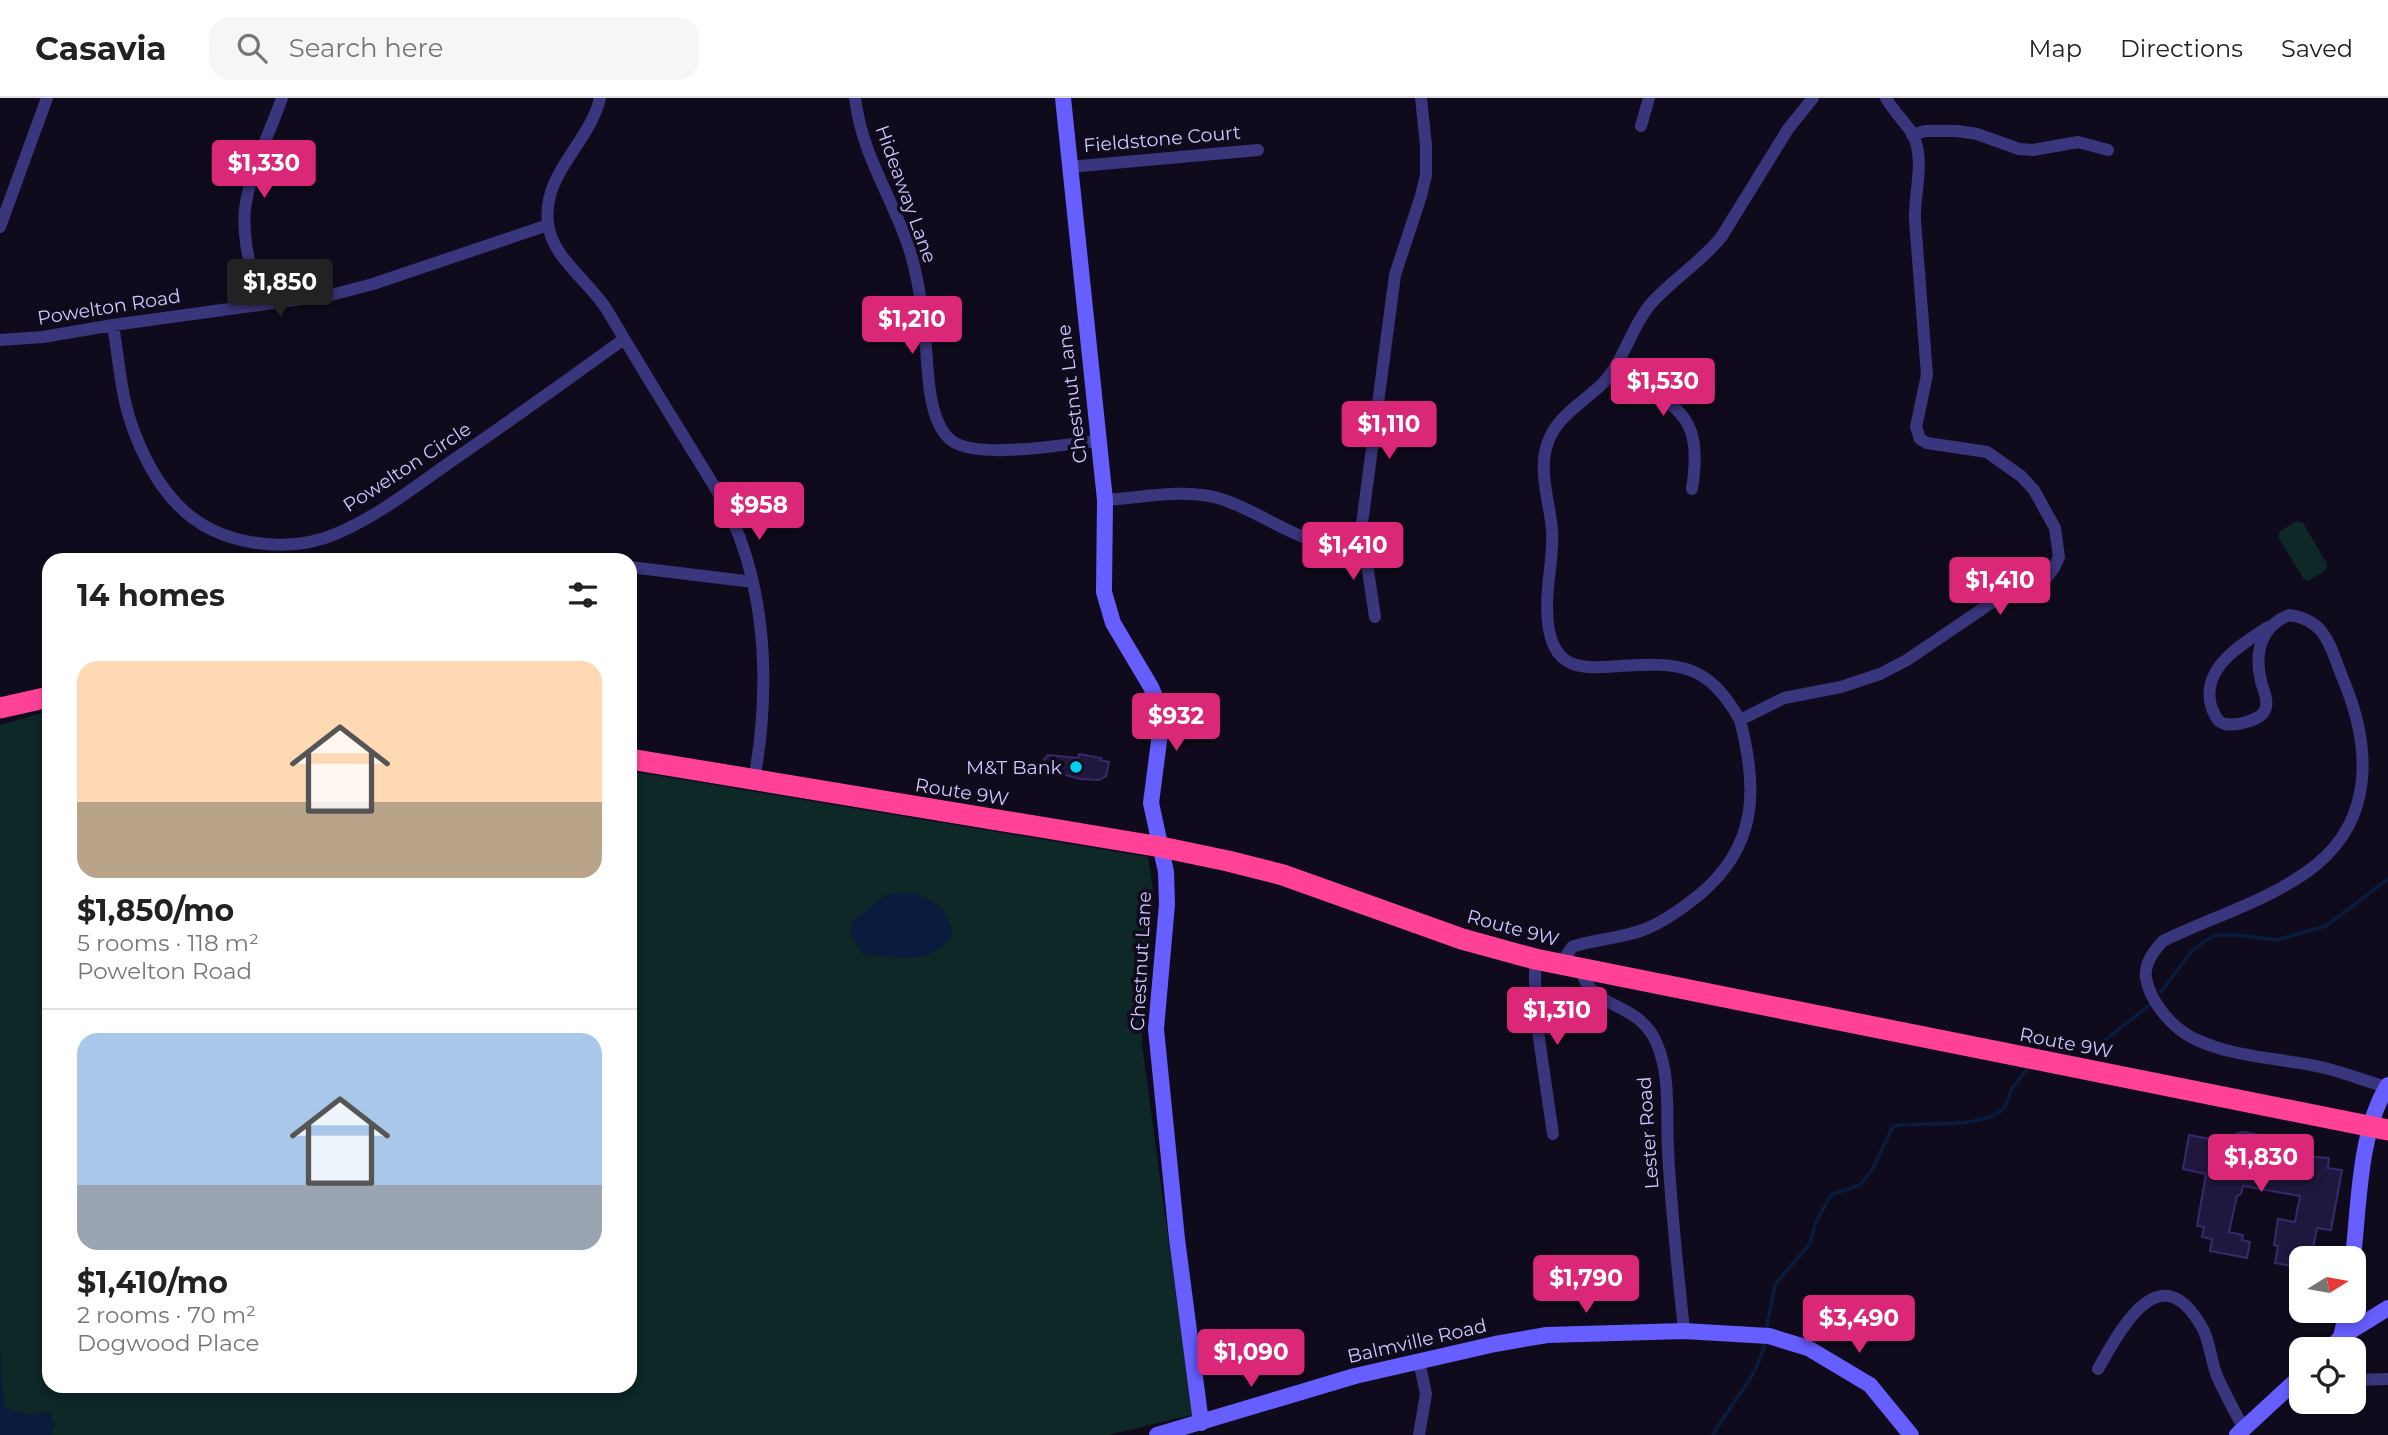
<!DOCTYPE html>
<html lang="en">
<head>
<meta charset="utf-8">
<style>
	body { margin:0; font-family:Montserrat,sans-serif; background:#f6f6f6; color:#222; height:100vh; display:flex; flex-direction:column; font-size:26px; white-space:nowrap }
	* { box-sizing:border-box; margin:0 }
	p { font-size:23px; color:#767676 }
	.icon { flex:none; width:38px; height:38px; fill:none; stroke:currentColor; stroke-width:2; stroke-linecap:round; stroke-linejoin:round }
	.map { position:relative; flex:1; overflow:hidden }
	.details { position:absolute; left:42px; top:455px; width:595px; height:840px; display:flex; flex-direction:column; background:#fff; border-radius:21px; box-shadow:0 4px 10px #0003 }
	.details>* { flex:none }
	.needle { width:46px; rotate:79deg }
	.tools { position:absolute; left:2289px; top:1148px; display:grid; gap:14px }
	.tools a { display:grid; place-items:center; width:77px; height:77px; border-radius:14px; background:#fff; box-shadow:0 4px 10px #0003; font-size:35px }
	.price { position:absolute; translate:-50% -60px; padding:0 16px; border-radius:7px; background:#db2777; color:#fff; font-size:23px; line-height:46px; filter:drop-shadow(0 2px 4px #0008) }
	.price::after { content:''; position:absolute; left:50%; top:42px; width:21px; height:16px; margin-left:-10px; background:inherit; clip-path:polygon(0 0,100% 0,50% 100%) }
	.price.on { background:#222; color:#fff }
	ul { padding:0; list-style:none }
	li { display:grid; align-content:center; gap:14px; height:371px; padding:0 35px }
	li+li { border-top:2px solid #e0e0e0 }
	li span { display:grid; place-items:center; height:217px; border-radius:21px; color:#555 }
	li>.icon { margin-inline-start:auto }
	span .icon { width:126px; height:126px; fill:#fffc; stroke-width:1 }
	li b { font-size:30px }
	h2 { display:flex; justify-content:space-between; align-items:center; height:84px; padding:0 35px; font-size:30px }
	header { display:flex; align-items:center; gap:42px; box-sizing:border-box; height:98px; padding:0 35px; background:#fff; border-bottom:2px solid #e0e0e0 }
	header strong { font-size:33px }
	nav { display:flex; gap:38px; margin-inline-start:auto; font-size:24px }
	.search { width:490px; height:63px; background:#f6f6f6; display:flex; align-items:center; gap:18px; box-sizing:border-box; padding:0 24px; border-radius:21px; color:#767676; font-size:26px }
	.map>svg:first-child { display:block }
	.green { fill:#0e2727 }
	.water { fill:#0a1c3d }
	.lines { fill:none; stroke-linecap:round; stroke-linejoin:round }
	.stream { stroke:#0a1c3d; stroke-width:3.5 }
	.building { fill:#20173e; stroke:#38296a; stroke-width:2 }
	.street { stroke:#3a367d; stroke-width:12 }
	.secondary { stroke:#675eff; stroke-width:16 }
	.highway { stroke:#ff4298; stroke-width:21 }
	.poi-dot { fill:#00d3f2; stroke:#0f0b1d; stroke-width:2.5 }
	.labels { text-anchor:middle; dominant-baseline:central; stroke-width:7; stroke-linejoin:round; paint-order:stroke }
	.street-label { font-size:19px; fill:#cfc7ff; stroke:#0f0b1d }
	.poi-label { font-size:19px; fill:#cfc7ff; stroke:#0f0b1d; text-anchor:end }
</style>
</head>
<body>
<header>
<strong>Casavia</strong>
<div class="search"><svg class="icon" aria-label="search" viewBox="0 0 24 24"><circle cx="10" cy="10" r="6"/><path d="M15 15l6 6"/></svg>Search here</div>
<nav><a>Map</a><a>Directions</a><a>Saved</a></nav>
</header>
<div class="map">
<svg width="2388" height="1337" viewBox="0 0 2388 1337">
	<rect width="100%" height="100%" fill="#0f0b1d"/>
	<!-- green -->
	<path class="green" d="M 2297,423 L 2303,425 L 2327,466 L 2326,472 L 2309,483 L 2303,480 L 2278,439 L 2280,433 Z
		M 49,613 L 49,1288 L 630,1288 L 630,673 L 1148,759 L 1153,792 L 1152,828 L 1143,891 L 1142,946 L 1192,1317 L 1108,1337 L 0,1337 L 0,627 Z"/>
	<!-- water -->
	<path class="water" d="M 909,795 C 936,801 947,810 953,837 C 927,871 898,857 864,857 L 850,837 L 851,824 L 888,796 Z
		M 0,1250 C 3,1270 0,1291 6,1310 L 26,1316 L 49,1314 L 55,1326 L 51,1337 L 0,1337 Z"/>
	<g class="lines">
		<!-- stream -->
		<path class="stream" d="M 2161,894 L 2191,854 L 2206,842 L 2216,837 L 2237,837 L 2277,842 L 2326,828 L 2388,781
			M 2037,952 L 2041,945 C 2061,940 2075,944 2094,951 L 2152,905
			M 1766,1233 L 1775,1186 L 1810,1146 L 1816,1124 L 1831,1097 L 1860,1087 L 1872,1072 L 1893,1028 C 1926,1023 1975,1032 2002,1012 C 2008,1007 2008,999 2011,992 C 2016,984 2023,978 2027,970
			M 1713,1337 C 1730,1305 1758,1280 1765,1244"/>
	</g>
	<!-- building -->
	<path class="building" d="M 1079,656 L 1101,660 L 1100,662 L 1109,664 L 1106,678 L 1099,682 L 1080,681 L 1038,669 L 1048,657 L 1078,660 Z
		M 2244,1034 L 2265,1038 L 2261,1063 L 2265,1064 L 2264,1071 L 2300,1077 L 2303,1058 L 2329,1060 L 2328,1070 L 2342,1072 L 2331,1132 L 2317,1130 L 2311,1160 L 2301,1160 L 2301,1166 L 2293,1165 L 2292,1168 L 2275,1165 L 2278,1148 L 2274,1147 L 2278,1121 L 2295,1124 L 2300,1098 L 2243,1088 L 2241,1096 L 2237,1098 L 2229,1134 L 2243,1137 L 2242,1142 L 2250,1144 L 2247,1160 L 2210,1153 L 2212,1141 L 2202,1139 L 2204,1129 L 2197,1128 L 2206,1076 L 2183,1071 L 2189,1037 L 2235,1046 L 2237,1035 Z"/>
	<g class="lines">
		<!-- street -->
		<path class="street" d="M 600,0 C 590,45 542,75 548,125 C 551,159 590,184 607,212 C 632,254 658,297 684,339 C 705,374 729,408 742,446 C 768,521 768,606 754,682
			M 855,0 C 862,55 887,90 905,139 C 915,164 919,191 923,217 C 929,252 923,322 952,343 C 979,362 1064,346 1098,343
			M 1641,28 L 1649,0
			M 1912,37 L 1925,33 L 1957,33 L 1977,36 L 2019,51 L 2033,52 L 2078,44 L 2108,52
			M 1069,69 L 1258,52
			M 0,129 L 47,0
			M 260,207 C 252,175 240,137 246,104 C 253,68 270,34 282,0
			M 113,227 C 119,262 121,302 135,336 C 145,362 159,388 179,408 C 218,448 288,457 338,435 C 382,416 419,385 459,358 C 514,320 569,281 624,241
			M 0,242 L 43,239 L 113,227 L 331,197 L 373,186 L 548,127
			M 1611,275 C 1622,288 1635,288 1650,294 C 1696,315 1699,346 1692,391
			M 1105,402 C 1140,400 1183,390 1218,400 C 1261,412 1308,454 1353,447 L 1360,441 L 1395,177 L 1421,98 L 1426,77 L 1426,47 L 1421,0
			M 1360,441 L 1365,453 L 1375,519
			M 630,469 L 753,484
			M 2268,529 C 2246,544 2215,561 2210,589 C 2209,597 2210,608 2214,615 C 2216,620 2219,625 2225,626 C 2237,628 2264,622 2266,609 C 2268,599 2263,592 2261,583 C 2254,555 2261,528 2289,517 C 2327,522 2330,549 2343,581 C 2370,645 2376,718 2316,767 C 2272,802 2214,818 2163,843 C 2154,853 2144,865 2146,880 C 2150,904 2173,931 2195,941 C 2234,960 2283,960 2325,970 C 2345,975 2366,983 2386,989
			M 1740,622 C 1708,566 1681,564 1620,568 C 1605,569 1588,571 1573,566 C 1542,555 1546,505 1549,480 C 1551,464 1553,448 1552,432 C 1550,405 1538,374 1547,347 C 1555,319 1583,305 1603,285 C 1624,263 1630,232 1649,208 C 1671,182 1701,165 1722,138 L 1788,31 L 1813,0
			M 1535,861 L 1535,913 L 1553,1036
			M 1561,866 L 1572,849 C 1597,840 1625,841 1650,829 C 1668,821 1684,809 1699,797 C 1758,748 1758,691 1740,622 L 1784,600 L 1841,589 L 1880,576 L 1907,562 L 1991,505 L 2045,482 L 2054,470 L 2059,459 L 2055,430 L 2034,392 L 2021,378 L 1987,354 L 1927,345 L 1920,341 L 1916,329 L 1927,277 L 1915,122 C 1914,93 1926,61 1912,35 C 1904,23 1893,13 1886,0
			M 1581,872 C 1593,914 1639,902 1657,946 C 1671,979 1666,1018 1668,1052 C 1671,1113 1678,1173 1684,1233
			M 1419,1263 L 1426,1296 L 1419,1337
			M 2098,1271 C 2122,1229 2161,1154 2203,1231 C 2210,1245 2211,1263 2217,1278 C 2225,1296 2235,1314 2244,1331
			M 2354,1282 L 2388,1281"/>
		<!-- secondary -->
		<path class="secondary" d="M 1063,0 L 1105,402 L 1104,494 L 1113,525 L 1151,589 L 1158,606 L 1161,628 L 1151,705 L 1166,774 L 1167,806 L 1156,931 L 1177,1141 L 1201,1325
			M 2353,1160 C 2359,1107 2359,1033 2388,987
			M 2341,1239 L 2347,1213
			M 2330,1251 L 2341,1239 L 2388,1210
			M 1157,1337 L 1355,1278 L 1495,1246 L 1547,1237 L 1684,1233 L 1769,1238 L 1808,1250 L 1870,1287 L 1911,1337
			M 2237,1337 L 2301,1278"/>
		<!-- highway -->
		<path class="highway" d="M 0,610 L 49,599
			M 630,661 L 1161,749 L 1228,763 L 1283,777 L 1462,841 L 1535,861 L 2388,1032"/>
	</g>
	<!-- markers -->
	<circle class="poi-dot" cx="1076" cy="669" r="7"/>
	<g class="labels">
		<!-- street labels -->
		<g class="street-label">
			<text transform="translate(1162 41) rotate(-5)">Fieldstone Court</text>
			<text transform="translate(906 96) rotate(70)">Hideaway Lane</text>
			<text transform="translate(109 209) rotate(-9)">Powelton Road</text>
			<text transform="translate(1072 296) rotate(-97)">Chestnut Lane</text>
			<text transform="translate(407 369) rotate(-33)">Powelton Circle</text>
			<text transform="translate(962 694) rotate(9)">Route 9W</text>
			<text transform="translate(1513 830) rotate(15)">Route 9W</text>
			<text transform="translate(1141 863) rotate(-87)">Chestnut Lane</text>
			<text transform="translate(2066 945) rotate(11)">Route 9W</text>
			<text transform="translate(1648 1035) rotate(-94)">Lester Road</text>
			<text transform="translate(1417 1243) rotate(-13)">Balmville Road</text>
		</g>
		<!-- poi labels -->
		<g class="poi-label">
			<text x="1062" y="669">M&amp;T Bank</text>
		</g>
	</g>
</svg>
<div class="tools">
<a><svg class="needle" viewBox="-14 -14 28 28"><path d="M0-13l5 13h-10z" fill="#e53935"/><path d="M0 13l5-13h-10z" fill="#767676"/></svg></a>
<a><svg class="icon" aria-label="locate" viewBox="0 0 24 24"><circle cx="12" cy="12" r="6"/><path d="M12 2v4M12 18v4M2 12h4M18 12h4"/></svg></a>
</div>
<b class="price" style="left:264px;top:102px">$1,330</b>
<b class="price on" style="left:280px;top:221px">$1,850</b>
<b class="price" style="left:912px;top:258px">$1,210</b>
<b class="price" style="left:1663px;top:320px">$1,530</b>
<b class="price" style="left:1389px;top:363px">$1,110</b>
<b class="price" style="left:759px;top:444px">$958</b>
<b class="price" style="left:1353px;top:484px">$1,410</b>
<b class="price" style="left:2000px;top:519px">$1,410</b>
<b class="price" style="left:1176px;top:655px">$932</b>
<b class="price" style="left:1557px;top:949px">$1,310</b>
<b class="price" style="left:2261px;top:1096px">$1,830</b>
<b class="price" style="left:1586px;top:1217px">$1,790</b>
<b class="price" style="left:1859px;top:1257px">$3,490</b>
<b class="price" style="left:1251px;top:1291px">$1,090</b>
<section class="details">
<h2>14 homes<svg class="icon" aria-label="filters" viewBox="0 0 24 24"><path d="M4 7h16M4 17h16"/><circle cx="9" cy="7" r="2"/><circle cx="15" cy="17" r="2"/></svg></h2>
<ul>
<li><span style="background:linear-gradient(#ffd9b3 65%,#b9a48a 0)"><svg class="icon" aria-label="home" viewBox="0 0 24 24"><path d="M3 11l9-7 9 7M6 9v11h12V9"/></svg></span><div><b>$1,850/mo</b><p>5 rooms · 118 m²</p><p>Powelton Road</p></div></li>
<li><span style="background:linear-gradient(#a9c7e8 70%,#9aa5b1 0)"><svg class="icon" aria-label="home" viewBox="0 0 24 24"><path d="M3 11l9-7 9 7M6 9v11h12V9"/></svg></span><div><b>$1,410/mo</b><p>2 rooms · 70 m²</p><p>Dogwood Place</p></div></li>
</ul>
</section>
</div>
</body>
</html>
